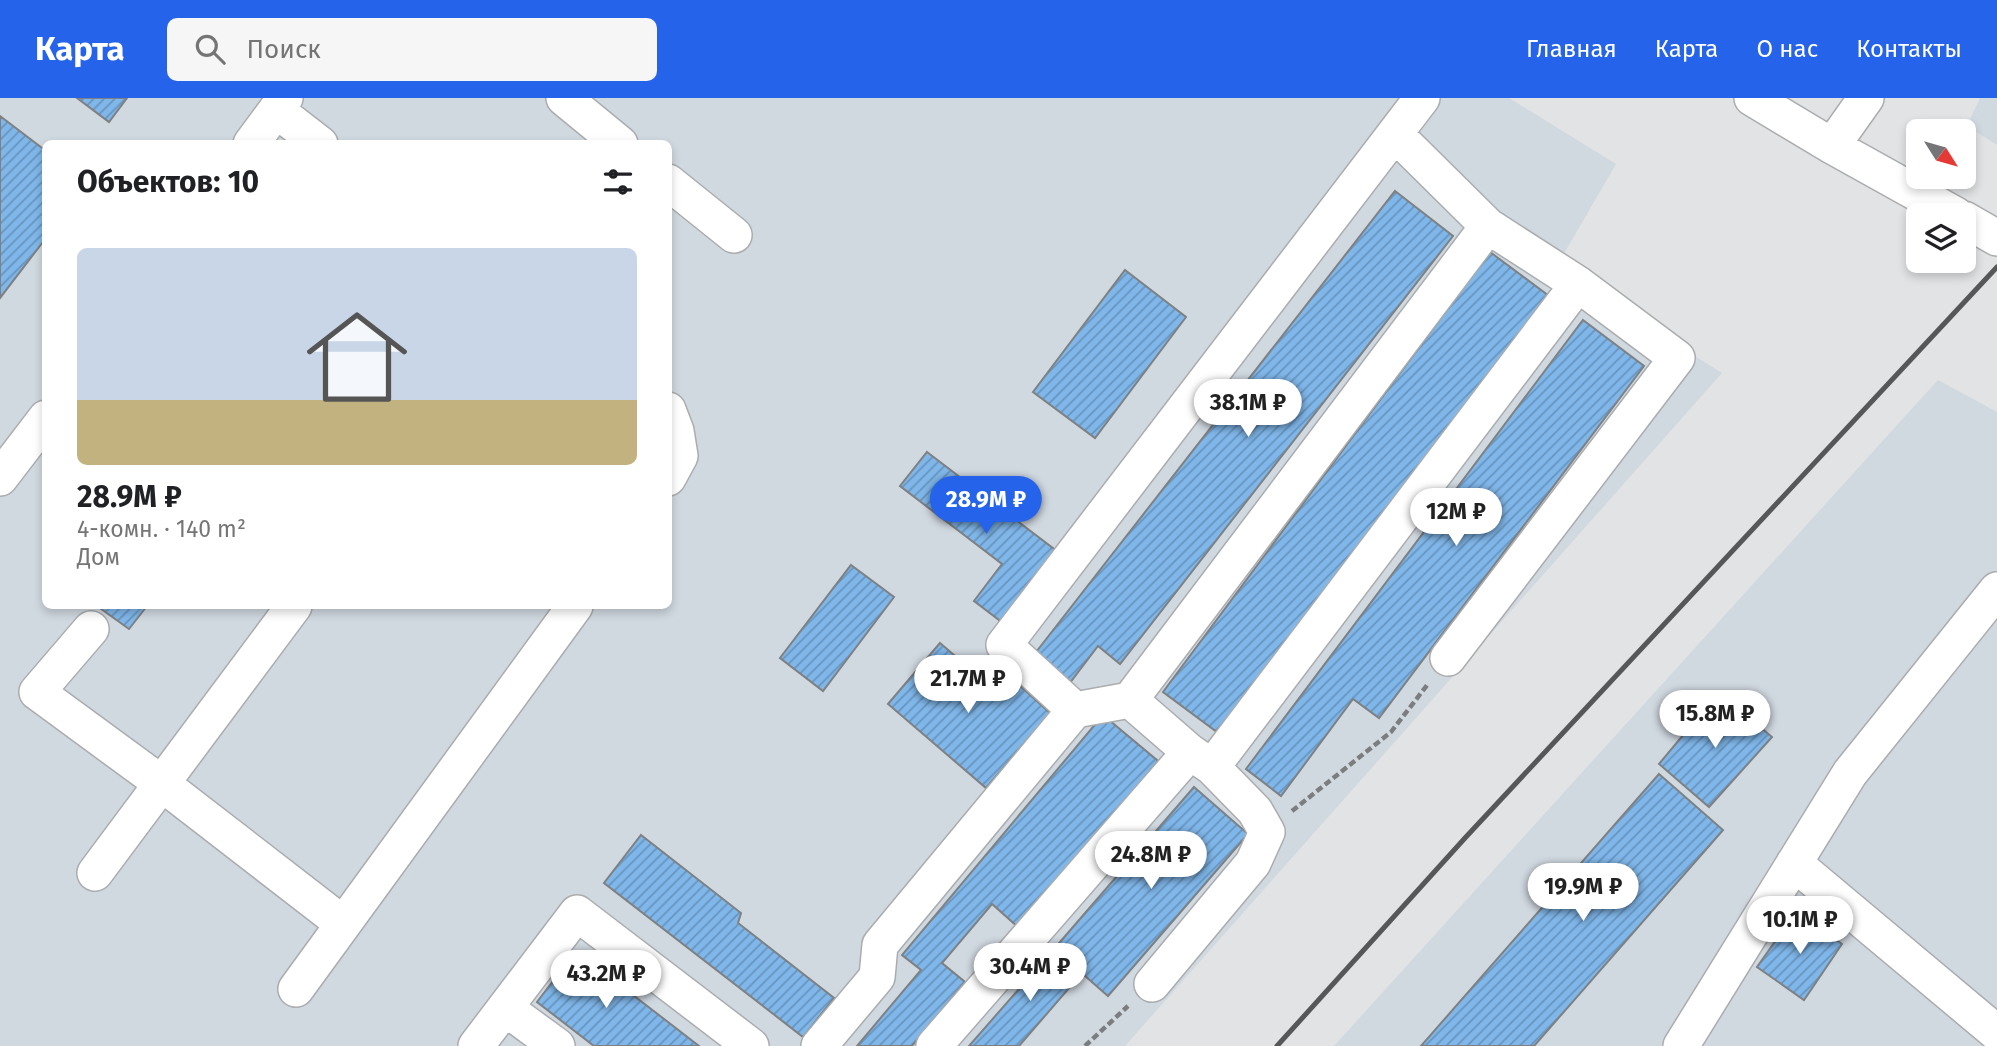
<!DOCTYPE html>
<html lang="ru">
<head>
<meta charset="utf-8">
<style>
	body { margin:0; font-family:"Fira Sans",sans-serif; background:#f6f6f6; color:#202124; height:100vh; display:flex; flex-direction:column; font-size:26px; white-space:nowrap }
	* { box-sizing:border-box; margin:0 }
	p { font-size:23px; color:#757577 }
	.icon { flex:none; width:38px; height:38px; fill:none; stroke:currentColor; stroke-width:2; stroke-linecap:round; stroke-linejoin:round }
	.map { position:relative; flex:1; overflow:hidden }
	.drawer { position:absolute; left:42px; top:42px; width:630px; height:469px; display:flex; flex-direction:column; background:#fff; border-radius:10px; box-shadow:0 4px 10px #0003 }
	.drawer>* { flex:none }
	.needle { width:46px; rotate:127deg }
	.controls { position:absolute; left:1906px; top:21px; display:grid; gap:14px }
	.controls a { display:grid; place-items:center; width:70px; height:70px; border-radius:10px; background:#fff; box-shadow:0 4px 10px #0003; font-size:35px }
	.price { position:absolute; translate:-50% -60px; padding:0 16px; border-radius:24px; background:#fff; color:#222; font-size:23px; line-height:46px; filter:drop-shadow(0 2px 4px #0008) }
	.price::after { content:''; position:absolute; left:50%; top:42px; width:21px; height:16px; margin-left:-10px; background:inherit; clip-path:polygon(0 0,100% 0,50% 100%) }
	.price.selected { background:#2563eb; color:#fff }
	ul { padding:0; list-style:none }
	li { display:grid; align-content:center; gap:14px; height:371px; padding:0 35px }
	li+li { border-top:2px solid #e0e0e0 }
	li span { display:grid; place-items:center; height:217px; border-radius:10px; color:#555 }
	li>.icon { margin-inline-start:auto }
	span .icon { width:126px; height:126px; fill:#fffc; stroke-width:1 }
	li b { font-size:30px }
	h2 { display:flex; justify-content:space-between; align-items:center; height:84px; padding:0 35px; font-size:30px }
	header { display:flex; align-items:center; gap:42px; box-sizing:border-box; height:98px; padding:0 35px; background:#2563eb; color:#fff }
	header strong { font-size:33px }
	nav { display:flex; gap:38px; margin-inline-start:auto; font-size:24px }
	.search { width:490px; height:63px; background:#f6f6f6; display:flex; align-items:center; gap:18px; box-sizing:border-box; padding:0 24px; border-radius:10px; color:#757577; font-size:26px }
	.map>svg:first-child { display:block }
	.built { fill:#d0d8e0; fill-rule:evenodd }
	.building { fill:url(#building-hatch); stroke:#7e8082; stroke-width:2 }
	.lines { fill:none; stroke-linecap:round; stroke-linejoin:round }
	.minor-casing { stroke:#aaacae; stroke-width:38 }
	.path { stroke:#7c7d7e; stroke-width:4.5; stroke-dasharray:7 3.5; stroke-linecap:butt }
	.minor { stroke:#fff; stroke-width:35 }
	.rail { stroke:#565758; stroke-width:5 }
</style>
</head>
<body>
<header>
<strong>Карта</strong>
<div class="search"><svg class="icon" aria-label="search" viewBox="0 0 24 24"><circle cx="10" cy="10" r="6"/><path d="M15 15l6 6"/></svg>Поиск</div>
<nav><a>Главная</a><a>Карта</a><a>О нас</a><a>Контакты</a></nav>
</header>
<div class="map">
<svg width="1997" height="948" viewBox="0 0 1997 948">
	<defs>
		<pattern id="building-hatch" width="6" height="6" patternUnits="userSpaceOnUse" patternTransform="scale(1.75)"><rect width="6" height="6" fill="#80b7ea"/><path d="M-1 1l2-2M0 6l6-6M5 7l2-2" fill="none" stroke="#6894bd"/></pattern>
	</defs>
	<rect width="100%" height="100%" fill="#e1e3e5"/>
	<!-- built -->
	<path class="built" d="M 0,0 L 1509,0 L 1616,66 L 1555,171 L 1722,275 L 1125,948 L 0,948 ZM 46,46 L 668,46 L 668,508 L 46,508 Z
		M 1980,0 L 1997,0 L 1997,47 L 1967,28 Z
		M 1938,282 L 1997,314 L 1997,948 L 1334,948 Z"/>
	<!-- building -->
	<path class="building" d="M 77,0 L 127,0 L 109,24 Z
		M 0,18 L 46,53 L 46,140 L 0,200 Z
		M 1395,93 L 1453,138 L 1120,566 L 1098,548 L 1069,586 L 1033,558 Z
		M 1490,154 L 1549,198 L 1221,637 L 1163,594 Z
		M 1125,172 L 1186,219 L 1095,340 L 1033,294 Z
		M 1583,222 L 1644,268 L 1379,620 L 1353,601 L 1281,698 L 1246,671 Z
		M 927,354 L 1062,457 L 1007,528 L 974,503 L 1002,466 L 900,388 Z
		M 851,467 L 894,499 L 823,593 L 780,560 Z
		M 97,508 L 147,508 L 129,531 Z
		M 940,545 L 1005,601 L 1018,586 L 1050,615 L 986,690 L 888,606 Z
		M 1719,594 L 1772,639 L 1709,709 L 1659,666 Z
		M 1103,617 L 1158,663 L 1019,830 L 992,806 L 942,865 L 965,884 L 912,948 L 857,948 L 921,872 L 902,857 Z
		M 1659,676 L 1723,732 L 1534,948 L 1421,948 Z
		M 1194,689 L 1248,736 L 1108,898 L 1054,851 Z
		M 641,737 L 741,815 L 738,825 L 834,900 L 803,939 L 604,785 Z
		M 1796,814 L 1842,846 L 1804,902 L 1757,869 Z
		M 1054,851 L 1082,875 L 1019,948 L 969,948 Z
		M 576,853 L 699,948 L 594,948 L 537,904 Z"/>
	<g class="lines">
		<defs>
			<path id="minor" d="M 564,0 L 620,46
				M 1752,0 L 1832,48 L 1956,117
				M 276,12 L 320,46
				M 1395,36 L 1488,128 L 1578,186 L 1677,260 L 1448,560
				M 251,46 L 285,0
				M 1832,48 L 1866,0
				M 668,84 L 734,137
				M 1964,121 L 1997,140
				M 668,312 L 676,333 L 680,358 L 668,380
				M 0,380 L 46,320
				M 91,531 L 37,594 L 161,685 L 342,825
				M 1130,602 L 1488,128
				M 1212,669 L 1578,186
				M 1794,765 L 1997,935
				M 95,775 L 294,508
				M 1152,886 L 1253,765 L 1267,734 L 1255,713 L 1212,669 L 1190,654 L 1130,602 L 1075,612 L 1004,547 L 1422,0
				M 296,891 L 575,508
				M 505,910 L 557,948
				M 476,948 L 577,815 L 751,948
				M 819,948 L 877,879 L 880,847 L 1075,612
				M 934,948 L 1190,654
				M 1681,948 L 1850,675 L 1997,492"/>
		</defs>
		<!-- minor casing -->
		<use href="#minor" class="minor-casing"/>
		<!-- path -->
		<path class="path" d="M 1292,713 L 1391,634 L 1428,586
			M 1085,948 L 1128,908"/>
		<!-- minor -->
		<use href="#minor" class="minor"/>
		<!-- rail -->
		<path class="rail" d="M 1277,948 L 1465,740 L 1997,169"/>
	</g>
</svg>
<div class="controls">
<a><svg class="needle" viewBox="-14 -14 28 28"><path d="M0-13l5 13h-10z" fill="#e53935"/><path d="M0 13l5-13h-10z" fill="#757577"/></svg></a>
<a><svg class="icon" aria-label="layers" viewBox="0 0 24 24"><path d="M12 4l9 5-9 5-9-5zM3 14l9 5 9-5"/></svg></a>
</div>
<b class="price" style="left:1248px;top:341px">38.1M ₽</b>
<b class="price selected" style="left:986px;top:438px">28.9M ₽</b>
<b class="price" style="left:1456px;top:450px">12M ₽</b>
<b class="price" style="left:968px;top:617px">21.7M ₽</b>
<b class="price" style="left:1715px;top:652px">15.8M ₽</b>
<b class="price" style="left:1151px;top:793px">24.8M ₽</b>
<b class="price" style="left:1583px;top:825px">19.9M ₽</b>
<b class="price" style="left:1800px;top:858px">10.1M ₽</b>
<b class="price" style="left:1030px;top:905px">30.4M ₽</b>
<b class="price" style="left:606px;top:912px">43.2M ₽</b>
<section class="drawer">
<h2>Объектов: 10<svg class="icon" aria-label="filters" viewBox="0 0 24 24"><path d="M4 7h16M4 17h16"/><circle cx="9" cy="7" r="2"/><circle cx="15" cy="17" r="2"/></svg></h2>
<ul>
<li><span style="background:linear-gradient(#c9d6e8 70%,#c2b280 0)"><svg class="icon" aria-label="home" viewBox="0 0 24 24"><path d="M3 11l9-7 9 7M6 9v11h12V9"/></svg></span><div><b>28.9M ₽</b><p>4-комн. · 140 m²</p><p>Дом</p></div></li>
</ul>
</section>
</div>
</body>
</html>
